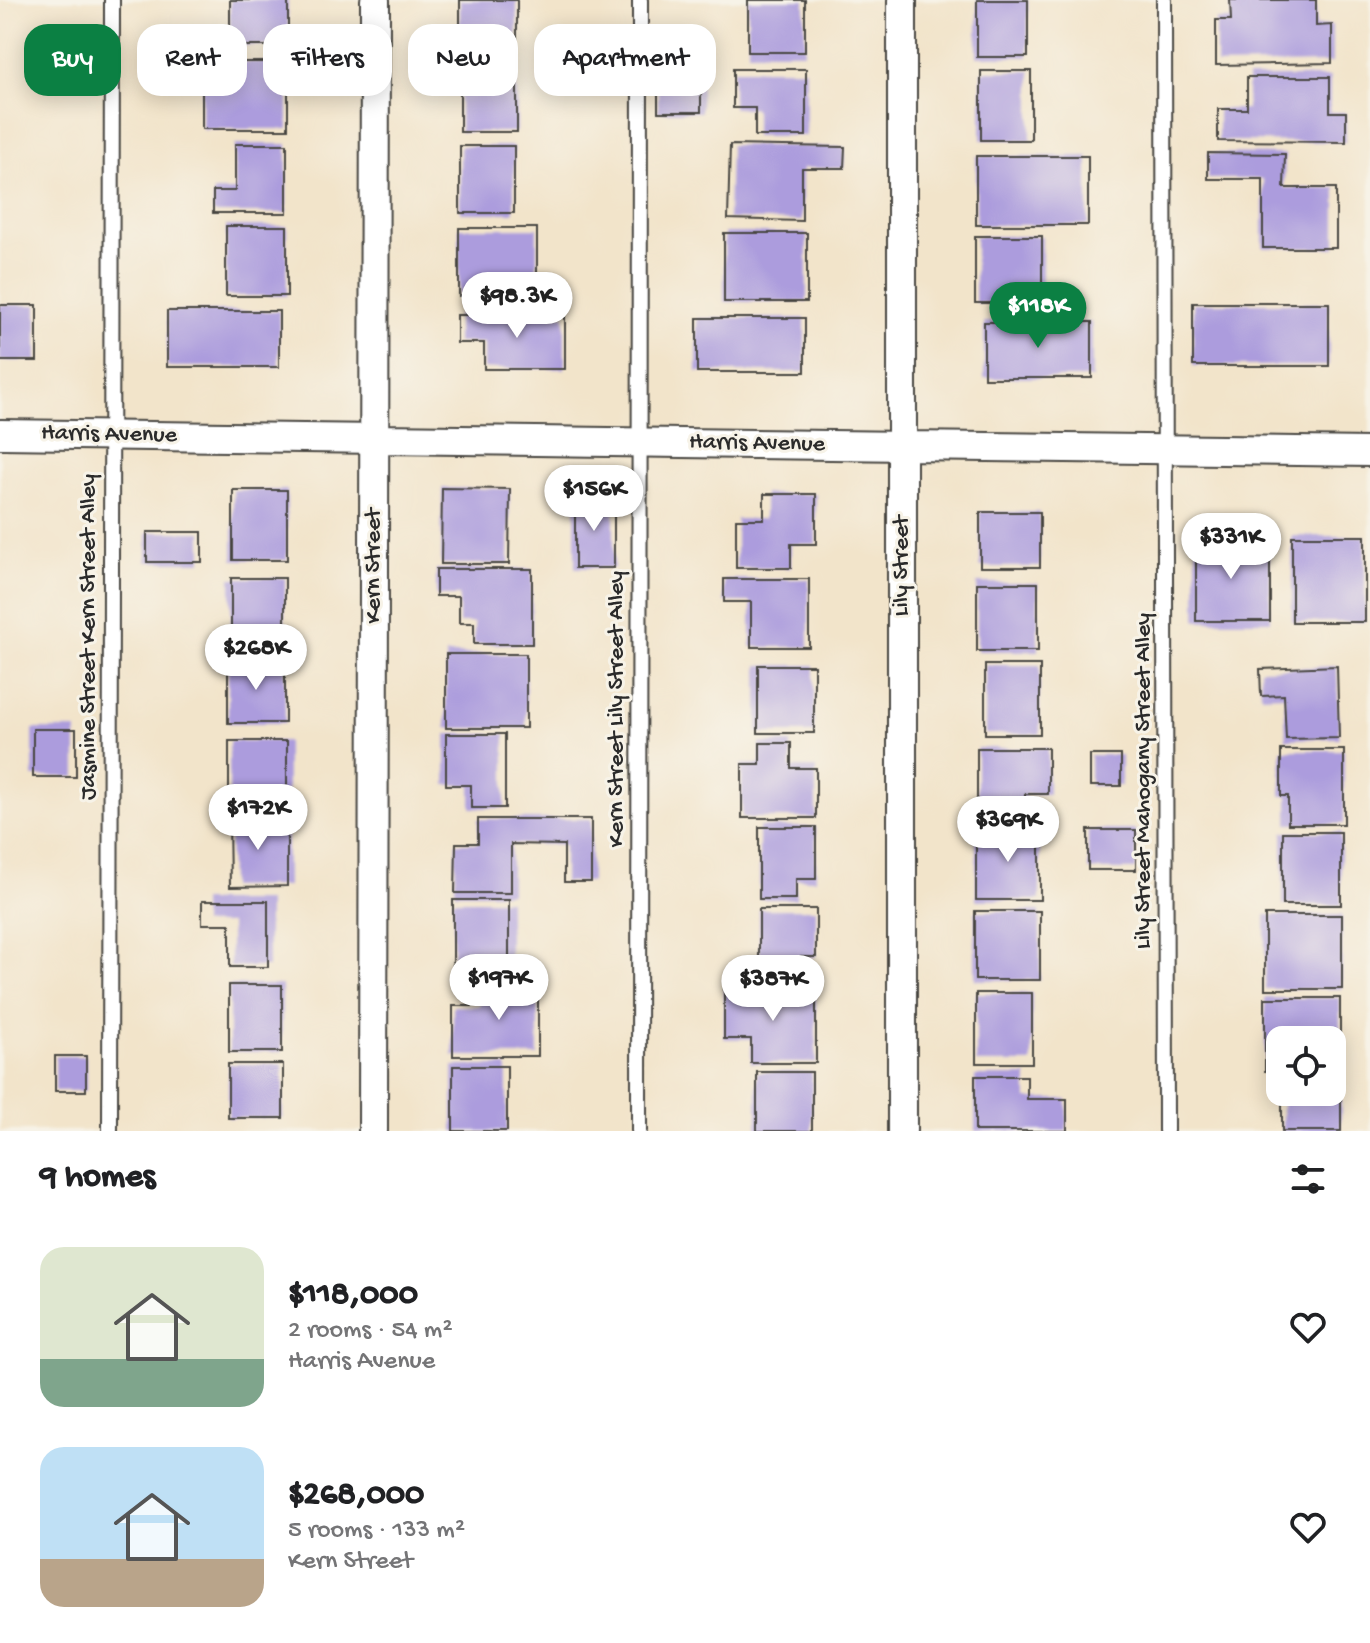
<!DOCTYPE html>
<html lang="en">
<head>
<meta charset="utf-8">
<style>
	body { margin:0; font-family:"Gochi Hand",sans-serif; background:#f2f2f2; color:#202124; height:100vh; display:flex; flex-direction:column; font-size:30px; white-space:nowrap }
	* { box-sizing:border-box; margin:0 }
	p { font-size:26px; color:#757577 }
	.icon { flex:none; width:44px; height:44px; fill:none; stroke:currentColor; stroke-width:2; stroke-linecap:round; stroke-linejoin:round }
	.map { position:relative; height:1131px; overflow:hidden }
	.side { display:flex; flex-direction:column; background:#fff; flex:1 }
	.side>* { flex:none }
	.banner { position:absolute; left:24px; top:24px; width:800px; height:72px; display:flex; gap:16px }
	.tools { position:absolute; left:1266px; top:1026px; display:grid; gap:16px }
	.tools a { display:grid; place-items:center; width:80px; height:80px; border-radius:16px; background:#fff; box-shadow:0 4px 20px #0003; font-size:40px }
	.price { position:absolute; translate:-50% -68px; padding:0 18px; border-radius:28px; background:#fff; color:#222; font-size:26px; line-height:52px; filter:drop-shadow(0 2px 4px #0008) }
	.price::after { content:''; position:absolute; left:50%; top:48px; width:24px; height:18px; margin-left:-12px; background:inherit; clip-path:polygon(0 0,100% 0,50% 100%) }
	.price.selected { background:#0b8043; color:#fff }
	ul { padding:0; list-style:none }
	li { display:flex; align-items:center; gap:24px; height:200px; padding:0 40px }
	li span { display:grid; place-items:center; flex:none; width:224px; height:160px; border-radius:24px; color:#555 }
	li>.icon { margin-inline-start:auto }
	span .icon { width:96px; height:96px; fill:#fffc; stroke-width:1 }
	li b { font-size:34px }
	h2 { display:flex; justify-content:space-between; align-items:center; height:96px; padding:0 40px; font-size:34px }
	.pill { padding:0 28px; border-radius:24px; background:#fff; box-shadow:0 4px 20px #0003; font-size:28px; line-height:72px }
	.pill.selected { background:#0b8043; color:#fff }
	.map>svg:first-child { display:block }
	.building { fill:#ac9cdd }
	.lines { fill:none; stroke-linecap:round; stroke-linejoin:round }
	.lane-casing { stroke:#494743; stroke-width:18 }
	.street-casing { stroke:#494743; stroke-width:32 }
	.lane { stroke:#fff; stroke-width:14 }
	.street { stroke:#fff; stroke-width:28 }
	.labels { text-anchor:middle; dominant-baseline:central; stroke-width:6; stroke-linejoin:round; paint-order:stroke }
	.street-label { font-size:24px; fill:#2b2b2b; stroke:#f7f3e8 }
</style>
</head>
<body>
<div class="map">
<svg width="1370" height="1131" viewBox="0 0 1370 1131">
	<rect width="100%" height="100%" fill="#f7f3e8"/>
	<filter id="ink" filterUnits="userSpaceOnUse"><feTurbulence type="fractalNoise" baseFrequency=".0125" numOctaves="2"/><feDisplacementMap in="SourceGraphic" scale="16" xChannelSelector="R" yChannelSelector="G"/><feConvolveMatrix kernelMatrix="1 2 1 2 8 2 1 2 1" color-interpolation-filters="sRGB"/></filter>
	<filter id="wash" filterUnits="userSpaceOnUse"><feTurbulence type="fractalNoise" baseFrequency=".006" numOctaves="4" result="noise"/><feDisplacementMap in="SourceGraphic" scale="32" xChannelSelector="R" yChannelSelector="G"/><feGaussianBlur stdDeviation="1.8" result="paint"/><feColorMatrix in="noise" values="0 0 0 0 0 0 0 0 0 0 0 0 0 0 0 0 0 1.4 0 .05"/><feComposite in="paint" operator="in"/></filter>
	<g filter="url(#wash)">
		<rect width="100%" height="100%" fill="#f2e4ca"/>
		<g id="blocks">
			<!-- building -->
			<path class="building" d="M 230,0 L 288,0 L 288,46 L 230,46 Z
				M 460,0 L 517,0 L 517,50 L 460,50 Z
				M 748,0 L 805,0 L 805,52 L 748,52 Z
				M 977,0 L 1028,0 L 1028,57 L 977,57 Z
				M 1230,0 L 1316,0 L 1316,26 L 1332,25 L 1332,63 L 1216,65 L 1216,20 L 1231,20 Z
				M 233,62 L 288,62 L 288,129 L 202,129 L 202,86 L 233,86 Z
				M 460,63 L 517,63 L 517,132 L 460,132 Z
				M 658,66 L 701,66 L 701,112 L 658,112 Z
				M 733,69 L 806,69 L 806,136 L 755,136 L 755,108 L 733,108 Z
				M 981,71 L 1031,71 L 1031,140 L 981,140 Z
				M 1247,77 L 1330,77 L 1330,112 L 1346,112 L 1346,142 L 1218,141 L 1218,109 L 1247,109 Z
				M 235,144 L 287,144 L 287,213 L 213,213 L 213,191 L 235,191 Z
				M 730,145 L 845,147 L 844,168 L 802,168 L 802,221 L 728,219 Z
				M 460,146 L 514,146 L 514,213 L 460,213 Z
				M 1208,153 L 1285,154 L 1284,188 L 1336,188 L 1336,248 L 1263,248 L 1263,179 L 1208,179 Z
				M 976,156 L 1088,156 L 1088,225 L 976,225 Z
				M 226,226 L 287,226 L 287,296 L 226,296 Z
				M 459,228 L 537,228 L 537,296 L 459,296 Z
				M 724,233 L 807,233 L 807,302 L 724,302 Z
				M 975,236 L 1042,236 L 1042,303 L 975,303 Z
				M 1193,303 L 1329,303 L 1329,366 L 1193,366 Z
				M 0,305 L 37,305 L 37,361 L 0,361 Z
				M 167,311 L 279,311 L 279,367 L 167,367 Z
				M 457,315 L 565,315 L 565,369 L 484,369 L 484,343 L 457,343 Z
				M 697,318 L 805,318 L 805,372 L 697,372 Z
				M 984,322 L 1092,322 L 1092,378 L 984,378 Z
				M 442,488 L 510,489 L 509,564 L 441,564 Z
				M 233,490 L 287,490 L 287,560 L 233,560 Z
				M 764,494 L 816,494 L 816,544 L 791,544 L 791,568 L 736,568 L 736,519 L 764,519 Z
				M 575,498 L 614,498 L 614,568 L 575,568 Z
				M 980,512 L 1040,512 L 1040,567 L 980,567 Z
				M 147,532 L 202,532 L 202,562 L 147,562 Z
				M 1196,536 L 1249,536 L 1249,557 L 1270,557 L 1270,621 L 1196,621 Z
				M 1292,536 L 1365,536 L 1365,622 L 1292,622 Z
				M 436,569 L 532,569 L 532,644 L 474,644 L 474,623 L 459,623 L 459,596 L 436,596 Z
				M 231,578 L 285,578 L 285,642 L 231,642 Z
				M 724,579 L 809,579 L 809,647 L 751,647 L 751,602 L 724,602 Z
				M 977,583 L 1038,583 L 1038,651 L 977,651 Z
				M 446,654 L 526,654 L 526,728 L 446,728 Z
				M 228,661 L 285,661 L 285,723 L 228,723 Z
				M 758,665 L 814,665 L 814,733 L 758,733 Z
				M 985,665 L 1040,665 L 1040,734 L 985,734 Z
				M 1337,666 L 1339,738 L 1286,739 L 1284,695 L 1261,696 L 1260,669 Z
				M 33,729 L 76,729 L 76,777 L 33,777 Z
				M 446,734 L 505,734 L 505,808 L 471,808 L 471,785 L 446,785 Z
				M 229,741 L 287,741 L 287,806 L 229,806 Z
				M 760,743 L 791,743 L 791,768 L 816,768 L 816,818 L 742,818 L 742,764 L 760,764 Z
				M 977,748 L 1048,748 L 1048,794 L 1025,794 L 1025,817 L 977,817 Z
				M 1281,750 L 1344,750 L 1344,824 L 1288,824 L 1288,796 L 1281,796 Z
				M 1090,755 L 1121,755 L 1121,786 L 1090,786 Z
				M 229,818 L 287,818 L 287,886 L 230,887 Z
				M 478,819 L 591,819 L 591,882 L 564,882 L 564,845 L 511,844 L 511,893 L 455,893 L 456,843 L 478,843 Z
				M 759,827 L 816,827 L 816,879 L 796,879 L 796,899 L 759,899 Z
				M 976,828 L 1040,828 L 1040,900 L 976,900 Z
				M 1088,830 L 1136,830 L 1136,870 L 1088,870 Z
				M 1283,832 L 1341,832 L 1341,905 L 1283,905 Z
				M 453,900 L 509,900 L 509,967 L 453,967 Z
				M 202,901 L 268,901 L 268,967 L 230,967 L 230,924 L 202,924 Z
				M 759,909 L 816,909 L 816,957 L 793,957 L 793,978 L 759,978 Z
				M 975,911 L 1040,911 L 1040,980 L 975,980 Z
				M 1265,915 L 1342,915 L 1342,989 L 1265,989 Z
				M 480,982 L 538,982 L 538,1056 L 453,1056 L 453,1006 L 480,1006 Z
				M 229,985 L 282,985 L 282,1052 L 229,1052 Z
				M 724,989 L 816,989 L 816,1063 L 751,1063 L 751,1039 L 724,1039 Z
				M 976,993 L 1032,993 L 1032,1063 L 976,1063 Z
				M 1265,998 L 1340,998 L 1340,1071 L 1332,1071 L 1332,1040 L 1280,1040 L 1280,1071 L 1265,1071 Z
				M 55,1056 L 86,1056 L 86,1091 L 55,1091 Z
				M 228,1064 L 283,1064 L 283,1118 L 228,1118 Z
				M 453,1066 L 507,1066 L 507,1131 L 453,1131 Z
				M 757,1072 L 812,1072 L 812,1131 L 757,1131 Z
				M 975,1076 L 1027,1076 L 1027,1099 L 1067,1099 L 1067,1131 L 975,1131 Z
				M 1332,1081 L 1341,1081 L 1341,1131 L 1282,1131 L 1282,1092 L 1332,1092 Z"/>
		</g>
	</g>
	<g filter="url(#ink)">
		<use href="#blocks" fill-opacity="0" stroke="#494743" stroke-width="2"/>
		<g class="lines">
			<defs>
				<path id="lane" d="M 1164,0 L 1166,1131
					M 110,1131 L 112,0
					M 639,1131 L 640,0"/>
				<path id="street" d="M 0,434 L 1370,452
					M 373,1131 L 375,0
					M 902,1131 L 902,0"/>
			</defs>
			<!-- lane casing -->
			<use href="#lane" class="lane-casing"/>
			<!-- street casing -->
			<use href="#street" class="street-casing"/>
			<!-- lane -->
			<use href="#lane" class="lane"/>
			<!-- street -->
			<use href="#street" class="street"/>
		</g>
	</g>
	<g class="labels">
		<!-- street labels -->
		<g class="street-label">
			<text transform="translate(109 435) rotate(1)">Harris Avenue</text>
			<text transform="translate(757 444) rotate(1)">Harris Avenue</text>
			<text transform="translate(374 566) rotate(-90)">Kern Street</text>
			<text transform="translate(902 566) rotate(-90)">Lily Street</text>
			<text transform="translate(89 637) rotate(-90)">Jasmine Street Kern Street Alley</text>
			<text transform="translate(617 709) rotate(-90)">Kern Street Lily Street Alley</text>
			<text transform="translate(1144 781) rotate(-90)">Lily Street Mahogany Street Alley</text>
		</g>
	</g>
</svg>
<div class="tools">
<a><svg class="icon" aria-label="locate" viewBox="0 0 24 24"><circle cx="12" cy="12" r="6"/><path d="M12 2v4M12 18v4M2 12h4M18 12h4"/></svg></a>
</div>
<b class="price" style="left:517px;top:340px">$98.3K</b>
<b class="price selected" style="left:1038px;top:350px">$118K</b>
<b class="price" style="left:594px;top:533px">$156K</b>
<b class="price" style="left:1231px;top:581px">$331K</b>
<b class="price" style="left:256px;top:692px">$268K</b>
<b class="price" style="left:258px;top:852px">$172K</b>
<b class="price" style="left:1008px;top:864px">$369K</b>
<b class="price" style="left:499px;top:1022px">$197K</b>
<b class="price" style="left:773px;top:1023px">$387K</b>
<div class="banner">
<a class="pill selected">Buy</a>
<a class="pill">Rent</a>
<a class="pill">Filters</a>
<a class="pill">New</a>
<a class="pill">Apartment</a>
</div>
</div>
<section class="side">
<h2>9 homes<svg class="icon" aria-label="filters" viewBox="0 0 24 24"><path d="M4 7h16M4 17h16"/><circle cx="9" cy="7" r="2"/><circle cx="15" cy="17" r="2"/></svg></h2>
<ul>
<li><span style="background:linear-gradient(#dfe7d0 70%,#7fa58c 0)"><svg class="icon" aria-label="home" viewBox="0 0 24 24"><path d="M3 11l9-7 9 7M6 9v11h12V9"/></svg></span><div><b>$118,000</b><p>2 rooms · 54 m²</p><p>Harris Avenue</p></div><svg class="icon" aria-label="heart" viewBox="0 0 24 24"><path d="M12 20l-8-8c-3-5 5-10 8-4 3-6 11-1 8 4z"/></svg></li>
<li><span style="background:linear-gradient(#bfe0f5 70%,#b9a48a 0)"><svg class="icon" aria-label="home" viewBox="0 0 24 24"><path d="M3 11l9-7 9 7M6 9v11h12V9"/></svg></span><div><b>$268,000</b><p>5 rooms · 133 m²</p><p>Kern Street</p></div><svg class="icon" aria-label="heart" viewBox="0 0 24 24"><path d="M12 20l-8-8c-3-5 5-10 8-4 3-6 11-1 8 4z"/></svg></li>
</ul>
</section>
</body>
</html>
